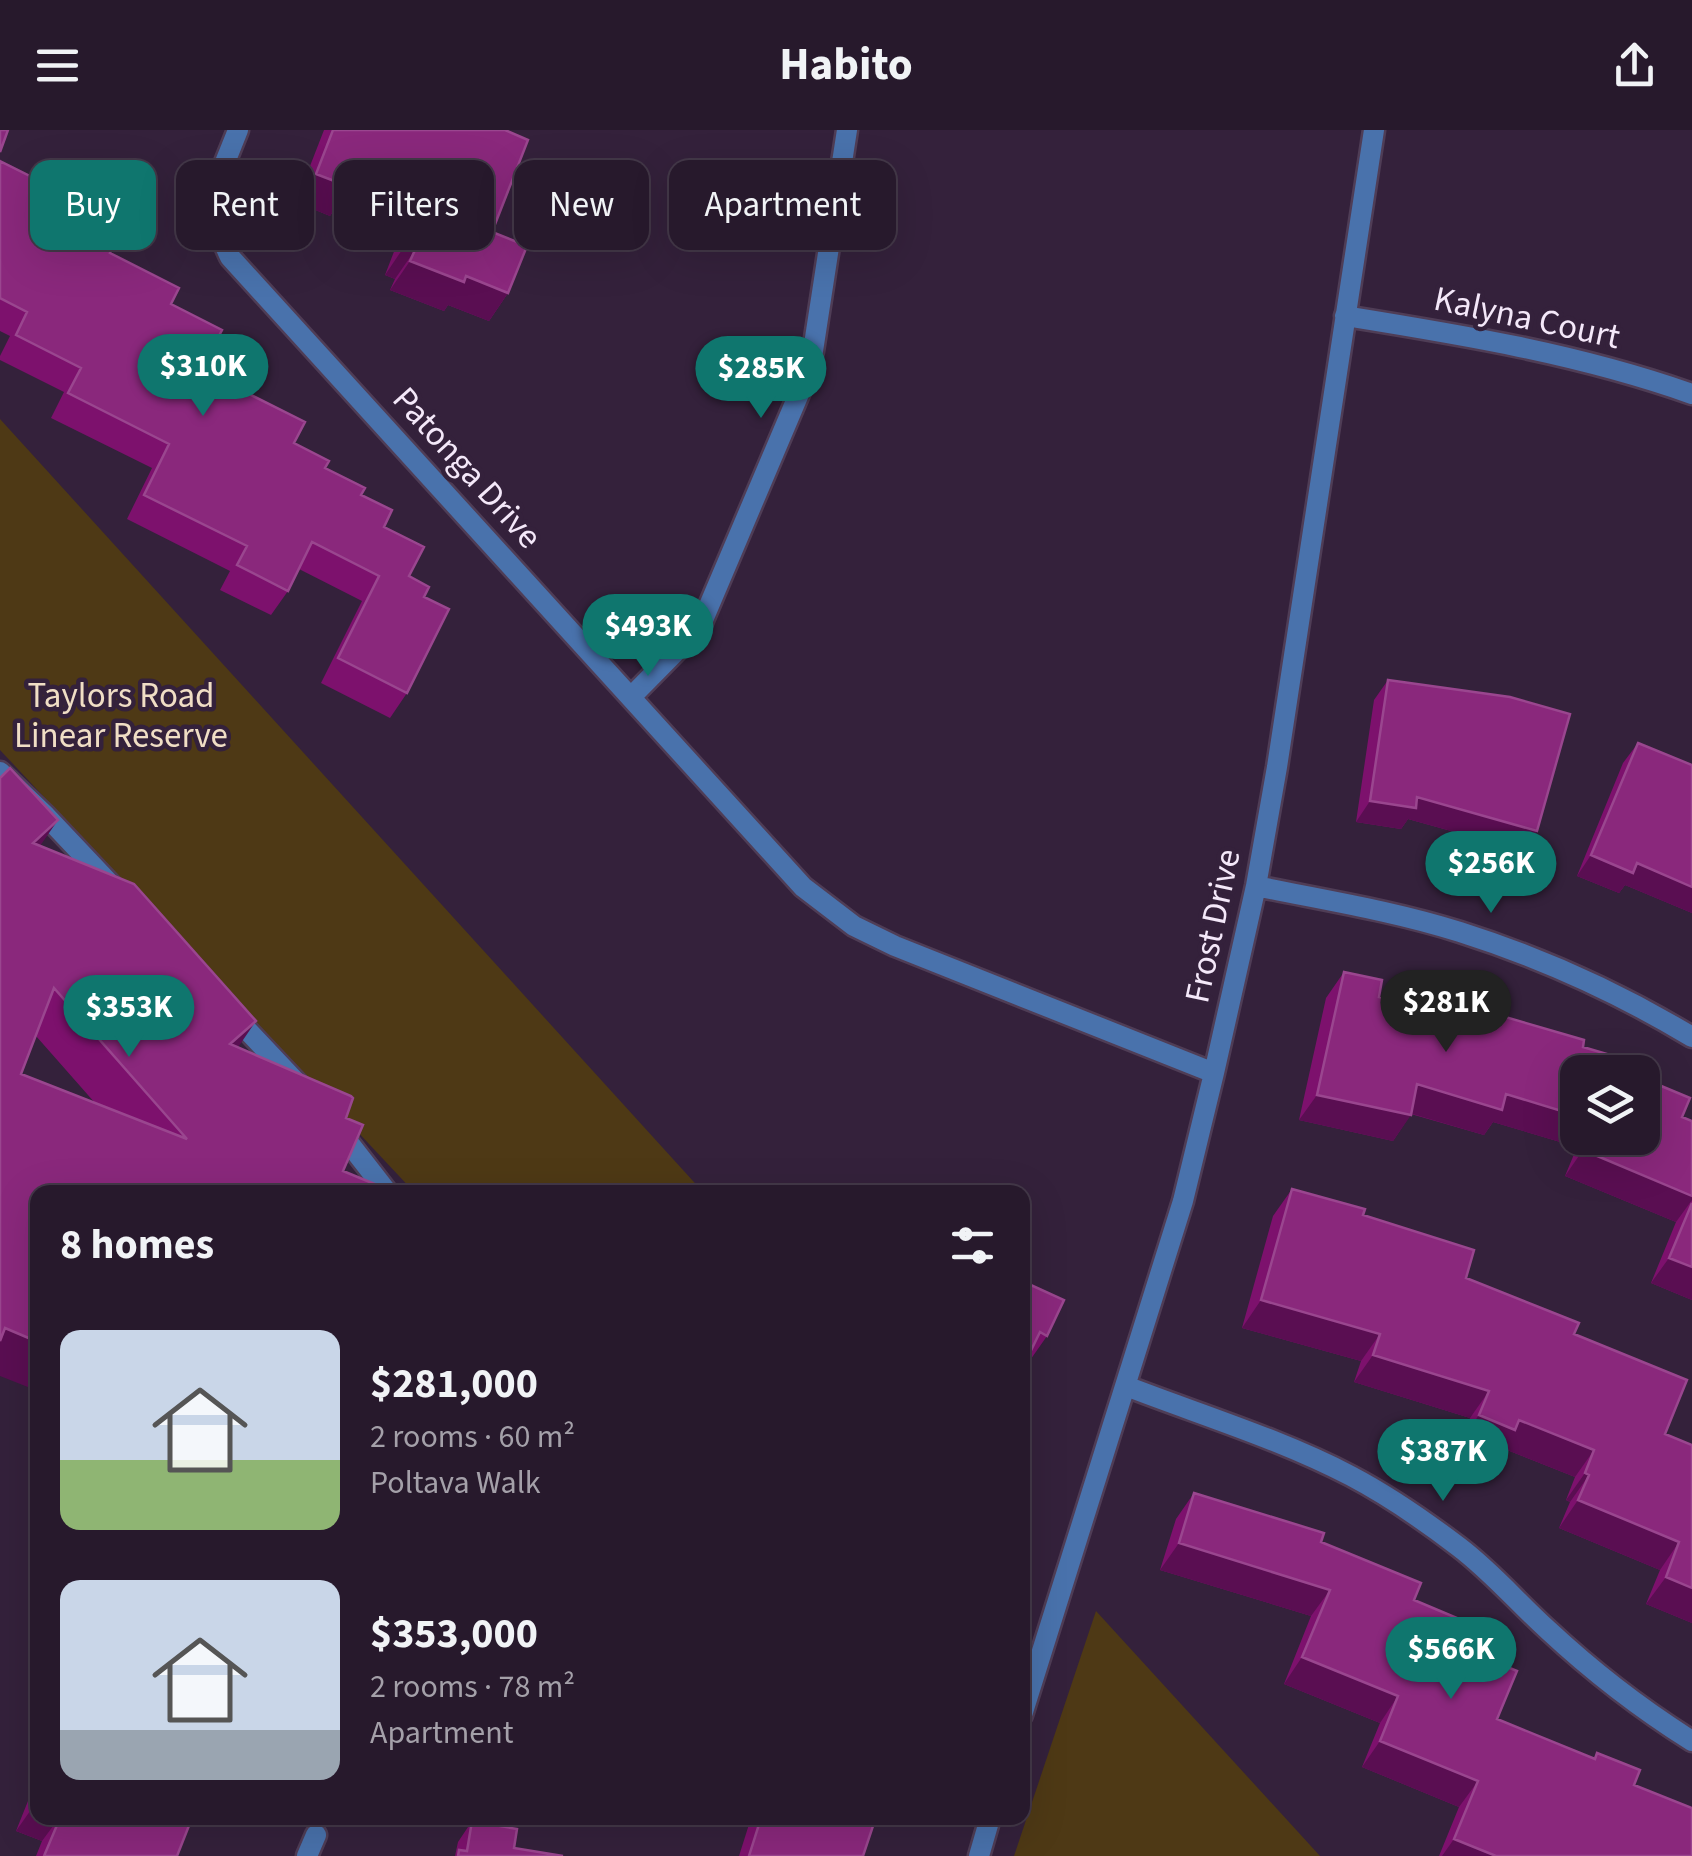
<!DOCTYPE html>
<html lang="en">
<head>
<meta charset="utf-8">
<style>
	body { margin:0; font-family:"Source Sans 3",sans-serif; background:#332638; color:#f1f3f6; height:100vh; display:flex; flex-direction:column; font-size:38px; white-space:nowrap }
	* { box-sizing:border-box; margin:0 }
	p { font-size:32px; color:#a4a0a9 }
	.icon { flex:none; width:55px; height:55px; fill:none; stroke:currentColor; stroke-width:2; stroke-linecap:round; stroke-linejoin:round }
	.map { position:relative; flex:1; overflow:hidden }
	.sheet { position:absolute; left:30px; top:1055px; width:1000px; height:640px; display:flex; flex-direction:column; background:#27192c; border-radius:20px; box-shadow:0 10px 40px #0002,0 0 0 2px #433848 }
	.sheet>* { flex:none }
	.hud { position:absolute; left:30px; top:30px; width:1000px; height:90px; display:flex; gap:20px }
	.buttons { position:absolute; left:1560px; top:925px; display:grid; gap:20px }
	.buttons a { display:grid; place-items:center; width:100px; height:100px; border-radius:20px; background:#27192c; box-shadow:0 10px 40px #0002,0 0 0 2px #433848; font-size:50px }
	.price { position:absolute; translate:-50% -85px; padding:0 22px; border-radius:35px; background:#0f766e; color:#fff; font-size:32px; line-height:65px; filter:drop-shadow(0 2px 5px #0008) }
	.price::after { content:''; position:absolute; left:50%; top:60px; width:30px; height:22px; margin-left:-15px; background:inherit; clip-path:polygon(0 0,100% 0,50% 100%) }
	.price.selected { background:#222; color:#fff }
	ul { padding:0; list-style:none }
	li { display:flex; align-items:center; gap:30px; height:250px; padding:0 30px }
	li span { display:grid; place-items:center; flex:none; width:280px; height:200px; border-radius:20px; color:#555 }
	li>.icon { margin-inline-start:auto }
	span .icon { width:120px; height:120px; fill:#fffc; stroke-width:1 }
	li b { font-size:42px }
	h2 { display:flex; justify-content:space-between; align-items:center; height:120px; padding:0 30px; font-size:42px }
	.chip { padding:0 35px; border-radius:20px; background:#27192c; box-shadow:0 10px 40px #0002,0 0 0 2px #433848; font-size:35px; line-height:90px }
	.chip.selected { background:#0f766e; color:#fff }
	header { display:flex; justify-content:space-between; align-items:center; height:130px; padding:0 30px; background:#27192c; font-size:45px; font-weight:700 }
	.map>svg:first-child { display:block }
	.green { fill:#4e3915 }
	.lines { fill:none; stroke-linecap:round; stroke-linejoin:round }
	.lane-casing { stroke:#4f3d56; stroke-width:25 }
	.street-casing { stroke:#4f3d56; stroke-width:25 }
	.lane { stroke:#4972ac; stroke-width:20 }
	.street { stroke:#4972ac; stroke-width:20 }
	.wall { fill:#7d116d; fill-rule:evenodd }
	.shaded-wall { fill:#5a0e52 }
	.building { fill:#8a287c; stroke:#9a468f; stroke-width:2.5; fill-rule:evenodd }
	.labels { text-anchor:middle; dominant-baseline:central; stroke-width:9; stroke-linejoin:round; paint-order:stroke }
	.street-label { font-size:35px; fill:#f4e8f9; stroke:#34213b }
	.park-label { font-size:35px; fill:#f0dec5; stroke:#34213b }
</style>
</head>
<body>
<header><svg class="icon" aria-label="menu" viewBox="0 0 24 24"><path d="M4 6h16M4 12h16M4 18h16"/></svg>Habito<svg class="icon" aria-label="share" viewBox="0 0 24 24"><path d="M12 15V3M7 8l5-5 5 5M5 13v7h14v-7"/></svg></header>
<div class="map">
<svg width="1692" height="1726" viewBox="0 0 1692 1726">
	<rect width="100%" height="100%" fill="#34213b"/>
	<!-- green -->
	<path class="green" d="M 0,289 L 703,1062 L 414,1062 L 0,620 Z
		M 1096,1481 L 1320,1726 L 1014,1726 Z"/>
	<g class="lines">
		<defs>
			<path id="lane" d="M 0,642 L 46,686 L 114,758
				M 230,882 L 299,955
				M 338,999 L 387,1062"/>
			<path id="street" d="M 238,0 C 217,54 203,70 230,127 L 803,757 L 854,796 L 895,816 L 1214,943
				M 1345,186 C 1463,205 1579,224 1692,264
				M 631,567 L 700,497 L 801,259 L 813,221 L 847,0
				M 1256,756 C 1324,770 1394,781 1460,802 C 1542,828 1619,863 1692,907
				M 1126,1256 C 1201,1285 1280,1309 1351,1346 C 1389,1366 1425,1391 1459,1417 C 1492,1442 1518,1473 1548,1500 C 1592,1541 1641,1579 1692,1611
				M 1022,1585 L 1183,1071 L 1214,943 L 1256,756 L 1277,637 L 1374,0
				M 307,1726 L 316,1705
				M 979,1726 L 990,1688"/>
		</defs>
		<!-- lane casing -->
		<use href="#lane" class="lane-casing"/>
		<!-- street casing -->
		<use href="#street" class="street-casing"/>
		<!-- lane -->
		<use href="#lane" class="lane"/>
		<!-- street -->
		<use href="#street" class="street"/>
	</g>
	<!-- wall -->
	<path class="wall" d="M 324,0 L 505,0 L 492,102 L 508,163 L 489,191 L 448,175 L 444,181 L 390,160 L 395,149 L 385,145 L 400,106 L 334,80 L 330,86 L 296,72 Z
		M 0,31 L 171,174 L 201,240 L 361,365 L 384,397 L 409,446 L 424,467 L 407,563 L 390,588 L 321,553 L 362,471 L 299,439 L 288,461 L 271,485 L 220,460 L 230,441 L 127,389 L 152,338 L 51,288 L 64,262 L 0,230 L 0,226 L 10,206 L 0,201 Z
		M 1388,550 L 1523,721 L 1408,689 L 1401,699 L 1356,692 L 1374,570 Z
		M 1638,613 L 1692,635 L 1692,783 L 1625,755 L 1619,763 L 1577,746 L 1623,633 Z
		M 0,648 L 40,716 L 238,918 L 351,966 L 0,1246 ZM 36,906 L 95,973 L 21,944 Z
		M 1344,842 L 1379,867 L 1472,888 L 1478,879 L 1583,917 L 1578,1008 L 1642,1008 L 1682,987 L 1692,991 L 1692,1170 L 1651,1153 L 1676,1092 L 1565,1046 L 1577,1017 L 1493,992 L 1484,1005 L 1411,984 L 1393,1011 L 1299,990 L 1326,868 Z
		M 1292,1059 L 1363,1085 L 1466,1148 L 1574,1204 L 1665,1304 L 1692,1315 L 1692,1493 L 1646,1474 L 1660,1440 L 1559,1398 L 1570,1372 L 1566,1370 L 1575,1347 L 1502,1318 L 1496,1327 L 1460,1312 L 1470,1288 L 1354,1252 L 1361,1231 L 1242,1198 L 1273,1086 Z
		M 1022,1151 L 1047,1206 L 1026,1236 L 1024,1235 Z
		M 1194,1363 L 1321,1412 L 1414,1470 L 1461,1518 L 1497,1589 L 1593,1629 L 1597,1623 L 1634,1655 L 1692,1726 L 1439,1726 L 1459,1677 L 1362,1637 L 1380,1593 L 1284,1554 L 1311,1486 L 1160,1440 L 1176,1389 Z
		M 38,1646 L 38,1688 L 192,1688 L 177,1726 L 36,1726 L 42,1711 L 16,1701 Z
		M 751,1688 L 865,1688 L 863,1726 L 739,1726 Z
		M 472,1691 L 514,1718 L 563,1726 L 455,1726 L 458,1712 Z"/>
	<!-- shaded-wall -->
	<path class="shaded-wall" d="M 316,44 L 352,50 L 420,77 L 400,106 L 334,80 L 330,86 L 296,72 Z
		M 404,117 L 415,120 L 395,149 L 385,145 Z
		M 410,131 L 466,146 L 508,163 L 489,191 L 448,175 L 444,181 L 390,160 Z
		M 1417,667 L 1537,701 L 1523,721 L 1408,689 L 1401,699 L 1356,692 L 1370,671 Z
		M 58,690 L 31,729 L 33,713 Z
		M 1591,725 L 1637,733 L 1692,757 L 1692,783 L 1625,755 L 1619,763 L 1577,746 Z
		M 256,891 L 230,929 L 230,914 Z
		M 1417,954 L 1506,964 L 1578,986 L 1578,1008 L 1584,1008 L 1577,1017 L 1493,992 L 1484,1005 L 1399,980 Z
		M 1317,965 L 1411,985 L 1393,1011 L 1299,990 Z
		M 1583,1020 L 1692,1066 L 1692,1070 L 1676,1092 L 1565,1046 Z
		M 1669,1128 L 1692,1137 L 1692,1170 L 1651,1153 Z
		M 1261,1170 L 1380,1204 L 1361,1231 L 1242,1198 Z
		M 5,1198 L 38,1212 L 38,1261 L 0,1246 L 0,1206 Z
		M 1373,1225 L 1489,1261 L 1470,1288 L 1354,1252 Z
		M 1479,1285 L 1519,1290 L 1594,1320 L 1575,1347 L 1502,1318 L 1496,1327 L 1460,1312 Z
		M 1585,1343 L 1589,1345 L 1570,1372 L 1566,1370 Z
		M 1578,1370 L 1679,1412 L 1660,1440 L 1559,1398 Z
		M 1179,1413 L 1330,1460 L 1311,1486 L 1160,1440 Z
		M 1666,1447 L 1692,1458 L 1692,1493 L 1646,1474 Z
		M 1302,1527 L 1398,1566 L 1380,1593 L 1284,1554 Z
		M 1380,1611 L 1478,1651 L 1459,1677 L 1362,1637 Z
		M 35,1674 L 38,1675 L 38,1688 L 59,1688 L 42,1711 L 16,1701 Z
		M 1454,1709 L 1496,1726 L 1442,1726 Z"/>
	<!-- building -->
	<path class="building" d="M 0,0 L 8,0 L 0,22 Z
		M 333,0 L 505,0 L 528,10 L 492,102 L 527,116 L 508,163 L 466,146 L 464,152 L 410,131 L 415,120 L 404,117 L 420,77 L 352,50 L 350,57 L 316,44 Z
		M 0,31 L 126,94 L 110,123 L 179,158 L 171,174 L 222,200 L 201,240 L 305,292 L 294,313 L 329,331 L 325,338 L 365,358 L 361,365 L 392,380 L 384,397 L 424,417 L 409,446 L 429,457 L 424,467 L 449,479 L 407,563 L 338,528 L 379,446 L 312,412 L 288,461 L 237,435 L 247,416 L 144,365 L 169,314 L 68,263 L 81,238 L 16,205 L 27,182 L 0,168 Z
		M 1388,550 L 1510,567 L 1570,584 L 1537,701 L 1417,667 L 1416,678 L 1370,671 Z
		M 1638,613 L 1692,635 L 1692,757 L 1637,733 L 1633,743 L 1591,725 Z
		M 10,638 L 58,690 L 33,713 L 134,754 L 256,891 L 230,914 L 351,966 L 353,968 L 346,988 L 363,995 L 343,1041 L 394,1062 L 38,1062 L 38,1212 L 5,1198 L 0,1211 L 0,648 ZM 54,858 L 187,1009 L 21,944 Z
		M 1344,842 L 1382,850 L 1379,867 L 1475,888 L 1478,879 L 1584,910 L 1583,917 L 1614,926 L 1611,935 L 1629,942 L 1578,942 L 1578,986 L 1506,964 L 1502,980 L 1417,954 L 1411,985 L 1317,965 Z
		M 1642,948 L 1690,968 L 1682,987 L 1692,991 L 1692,1066 L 1583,1020 L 1588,1008 L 1642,1008 Z
		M 1292,1059 L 1365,1079 L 1363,1085 L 1474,1120 L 1466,1148 L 1579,1193 L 1574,1204 L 1687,1250 L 1665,1304 L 1692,1315 L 1692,1458 L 1666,1447 L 1679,1412 L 1578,1370 L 1589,1345 L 1585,1343 L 1594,1320 L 1519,1290 L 1515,1300 L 1479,1285 L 1489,1261 L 1373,1225 L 1380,1204 L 1261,1170 Z
		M 1692,1073 L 1692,1137 L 1669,1128 Z
		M 1022,1151 L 1064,1170 L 1047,1206 L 1040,1202 L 1022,1239 Z
		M 1194,1363 L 1324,1403 L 1321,1412 L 1421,1453 L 1414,1470 L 1471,1494 L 1461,1518 L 1517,1541 L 1497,1589 L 1595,1629 L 1597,1623 L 1640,1640 L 1634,1655 L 1692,1678 L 1692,1726 L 1496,1726 L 1454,1709 L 1478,1651 L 1380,1611 L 1398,1566 L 1302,1527 L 1330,1460 L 1179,1413 Z
		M 60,1688 L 192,1688 L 177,1726 L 44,1726 Z
		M 761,1688 L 865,1688 L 875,1690 L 863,1726 L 749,1726 Z
		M 472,1691 L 517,1699 L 514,1718 L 563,1726 L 458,1726 L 459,1720 L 467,1721 Z"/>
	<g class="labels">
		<!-- street labels -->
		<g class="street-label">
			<text transform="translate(1527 188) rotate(12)">Kalyna Court</text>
			<text transform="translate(467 338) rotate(48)">Patonga Drive</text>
			<text transform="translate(1213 796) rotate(-78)">Frost Drive</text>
		</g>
		<!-- park labels -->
		<g class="park-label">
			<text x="121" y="566">Taylors Road<tspan x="121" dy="40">Linear Reserve</tspan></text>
		</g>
	</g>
</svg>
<div class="buttons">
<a><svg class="icon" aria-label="layers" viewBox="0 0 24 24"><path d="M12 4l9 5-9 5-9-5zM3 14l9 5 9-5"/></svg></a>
</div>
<b class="price" style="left:203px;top:289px">$310K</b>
<b class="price" style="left:761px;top:291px">$285K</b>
<b class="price" style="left:648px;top:549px">$493K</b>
<b class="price" style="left:1491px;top:786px">$256K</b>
<b class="price selected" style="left:1446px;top:925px">$281K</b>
<b class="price" style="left:129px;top:930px">$353K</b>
<b class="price" style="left:1443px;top:1374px">$387K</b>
<b class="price" style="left:1451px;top:1572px">$566K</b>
<div class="hud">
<a class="chip selected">Buy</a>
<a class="chip">Rent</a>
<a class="chip">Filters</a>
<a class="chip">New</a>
<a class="chip">Apartment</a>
</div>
<section class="sheet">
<h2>8 homes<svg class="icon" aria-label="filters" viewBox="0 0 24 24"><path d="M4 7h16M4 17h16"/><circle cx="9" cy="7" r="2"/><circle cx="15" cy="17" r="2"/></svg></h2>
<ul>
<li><span style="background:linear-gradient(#c9d6e8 65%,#8fb573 0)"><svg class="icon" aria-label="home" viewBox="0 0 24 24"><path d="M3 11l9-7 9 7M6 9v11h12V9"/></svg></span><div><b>$281,000</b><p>2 rooms · 60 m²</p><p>Poltava Walk</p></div></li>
<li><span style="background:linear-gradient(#c9d6e8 75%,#9aa5b1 0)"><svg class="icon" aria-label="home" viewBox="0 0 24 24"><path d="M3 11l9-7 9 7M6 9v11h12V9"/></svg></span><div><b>$353,000</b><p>2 rooms · 78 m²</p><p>Apartment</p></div></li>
</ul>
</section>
</div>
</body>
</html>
